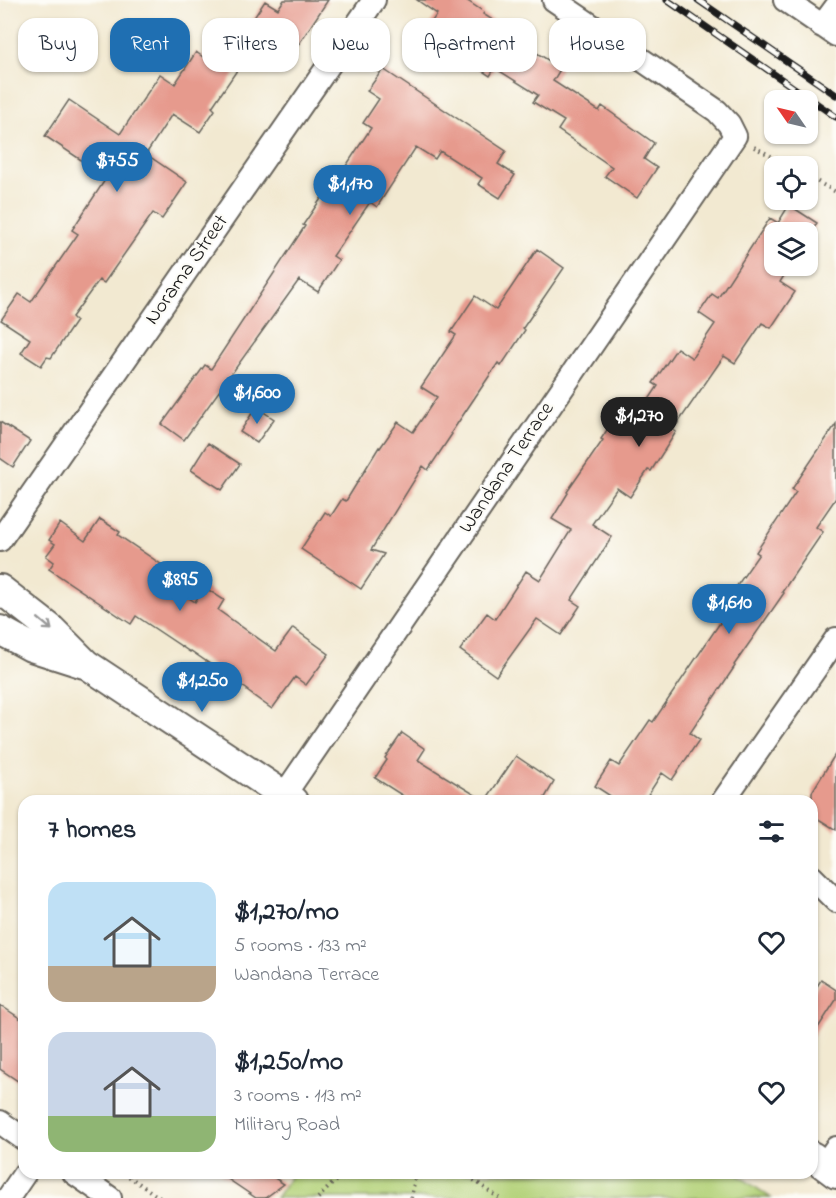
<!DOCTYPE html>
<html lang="en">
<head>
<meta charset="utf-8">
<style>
	body { margin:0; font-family:"Indie Flower",sans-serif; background:#f2f2f3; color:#1f2937; height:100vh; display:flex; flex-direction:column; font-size:22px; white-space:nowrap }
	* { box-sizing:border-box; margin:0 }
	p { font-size:20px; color:#747a83 }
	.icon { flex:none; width:33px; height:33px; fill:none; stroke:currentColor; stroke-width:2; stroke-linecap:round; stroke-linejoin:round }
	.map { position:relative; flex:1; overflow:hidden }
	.panel { position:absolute; left:18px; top:795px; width:800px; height:384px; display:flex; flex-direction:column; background:#fff; border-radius:18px; box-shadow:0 2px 4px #0004 }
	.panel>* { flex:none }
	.guide { position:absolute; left:18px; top:18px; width:801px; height:54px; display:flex; gap:12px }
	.needle { width:39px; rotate:304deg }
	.tools { position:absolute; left:764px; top:90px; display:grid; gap:12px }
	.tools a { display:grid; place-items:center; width:54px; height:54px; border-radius:12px; background:#fff; box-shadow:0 2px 4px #0004; font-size:30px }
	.price { position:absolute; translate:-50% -51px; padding:0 14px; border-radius:21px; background:#1f6fb2; color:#fff; font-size:20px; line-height:39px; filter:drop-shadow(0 2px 3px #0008) }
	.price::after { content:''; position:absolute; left:50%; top:36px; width:18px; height:14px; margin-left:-9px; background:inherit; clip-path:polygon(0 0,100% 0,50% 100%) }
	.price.active { background:#222; color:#fff }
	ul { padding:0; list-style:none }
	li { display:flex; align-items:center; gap:18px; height:150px; padding:0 30px }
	li span { display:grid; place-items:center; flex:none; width:168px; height:120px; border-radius:18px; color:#555 }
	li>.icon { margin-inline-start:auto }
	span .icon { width:72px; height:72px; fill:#fffc; stroke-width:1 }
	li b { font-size:26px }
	h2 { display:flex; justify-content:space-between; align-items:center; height:72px; padding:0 30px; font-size:26px }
	.tag { padding:0 21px; border-radius:18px; background:#fff; box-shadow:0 2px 4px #0004; font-size:21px; line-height:54px }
	.tag.active { background:#1f6fb2; color:#fff }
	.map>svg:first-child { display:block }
	.green { fill:#b4d279; stroke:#68774a; stroke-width:1.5 }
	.building { fill:#e69a8d }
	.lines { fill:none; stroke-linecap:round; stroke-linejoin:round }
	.minor-casing { stroke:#67645b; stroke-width:26 }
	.tertiary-casing { stroke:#67645b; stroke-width:32 }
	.path { stroke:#67645b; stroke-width:4; stroke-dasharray:1.5 4.5; stroke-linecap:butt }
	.minor { stroke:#fff; stroke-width:22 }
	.tertiary { stroke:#fff; stroke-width:28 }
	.rail-casing { stroke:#1c1c1c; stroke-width:7 }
	.rail { stroke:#fdfcf7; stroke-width:4.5; stroke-dasharray:14; stroke-linecap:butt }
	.oneway { stroke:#999 }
	.labels { text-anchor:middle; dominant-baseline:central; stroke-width:4.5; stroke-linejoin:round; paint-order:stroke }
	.street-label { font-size:21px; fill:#1c1c1c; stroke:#fdfcf7 }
</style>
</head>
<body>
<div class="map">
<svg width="836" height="1198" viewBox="0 0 836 1198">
	<rect width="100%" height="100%" fill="#fdfcf7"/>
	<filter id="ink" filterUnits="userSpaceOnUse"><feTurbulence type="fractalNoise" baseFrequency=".0167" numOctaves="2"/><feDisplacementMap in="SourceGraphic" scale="12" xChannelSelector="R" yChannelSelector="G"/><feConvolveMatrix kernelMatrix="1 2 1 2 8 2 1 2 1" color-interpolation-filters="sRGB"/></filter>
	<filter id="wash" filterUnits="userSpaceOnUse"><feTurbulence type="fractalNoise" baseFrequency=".008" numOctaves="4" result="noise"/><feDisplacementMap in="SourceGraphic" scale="24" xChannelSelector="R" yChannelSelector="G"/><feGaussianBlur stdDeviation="1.35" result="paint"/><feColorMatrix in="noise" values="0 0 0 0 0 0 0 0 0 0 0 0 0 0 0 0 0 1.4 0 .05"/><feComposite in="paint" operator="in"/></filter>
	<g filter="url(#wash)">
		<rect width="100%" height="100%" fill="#f2e9d1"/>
		<!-- green -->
		<path class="green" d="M 293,1173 L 735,1173 L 771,1198 L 276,1198 Z"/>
		<g id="blocks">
			<!-- building -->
			<path class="building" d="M 284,0 L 328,0 L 285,65 L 242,36 L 265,1 L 278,9 Z
				M 417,0 L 466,0 L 484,12 L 483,14 L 529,43 L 527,47 L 561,68 L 553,81 L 599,111 L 602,106 L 654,143 L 644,159 L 657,168 L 637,198 L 605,176 L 612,167 L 558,130 L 564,121 L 533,102 L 538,95 L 495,68 L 490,76 L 446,47 L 443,52 L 421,37 L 437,14 Z
				M 214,40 L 244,60 L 212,107 L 215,110 L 200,132 L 172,114 L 146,154 L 187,182 L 162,219 L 153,213 L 104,283 L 99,280 L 72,317 L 76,321 L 51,358 L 47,357 L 41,366 L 21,353 L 30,339 L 1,320 L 19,294 L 31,302 L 78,234 L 72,230 L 107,177 L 45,136 L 69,100 L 120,134 L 160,74 L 175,84 L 196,52 L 203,57 Z
				M 383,69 L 506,151 L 498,164 L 515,175 L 500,198 L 478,184 L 482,178 L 440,151 L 435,159 L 416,147 L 377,207 L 370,202 L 333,256 L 339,260 L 318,292 L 299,280 L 184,440 L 162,424 L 205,365 L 211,369 L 305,226 L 303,225 L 329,187 L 331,189 L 371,128 L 363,123 L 379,99 L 367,91 Z
				M 789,205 L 817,223 L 807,239 L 807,232 L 774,232 L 774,266 L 790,266 L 780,282 L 795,292 L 771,328 L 762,323 L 735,363 L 724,356 L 673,430 L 676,432 L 651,471 L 648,470 L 630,497 L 617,488 L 592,524 L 612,537 L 571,600 L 580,606 L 561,635 L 537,619 L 496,676 L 460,650 L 487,613 L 495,619 L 526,571 L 540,580 L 571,530 L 552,519 L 568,493 L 567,492 L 603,440 L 601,439 L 615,418 L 630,428 L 658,386 L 653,383 L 677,348 L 692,358 L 715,324 L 699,313 L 712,294 L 718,298 L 770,218 L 778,223 Z
				M 537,249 L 564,268 L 523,328 L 525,330 L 501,366 L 498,363 L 451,433 L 452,434 L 428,470 L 423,466 L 371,550 L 384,554 L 361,589 L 301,549 L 325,512 L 331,516 L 342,499 L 346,501 L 379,447 L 380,448 L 398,422 L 413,432 L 437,397 L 421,387 L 456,335 L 451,332 L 475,296 L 496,310 Z
				M 256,407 L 274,419 L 257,443 L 240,432 Z
				M 0,422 L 30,441 L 13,467 L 0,458 Z
				M 836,424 L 836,498 L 816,527 L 823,532 L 782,592 L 784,593 L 734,665 L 735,666 L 690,733 L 699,740 L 672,780 L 662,773 L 644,801 L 618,801 L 595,786 L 611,761 L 619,766 L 650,720 L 653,722 L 722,620 L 716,616 L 759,554 L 756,552 L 796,492 L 792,489 Z
				M 208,443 L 240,464 L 222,490 L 191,470 Z
				M 100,519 L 120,532 L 118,535 L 168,569 L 161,579 L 195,602 L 204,587 L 224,600 L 218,610 L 276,651 L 293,628 L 329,654 L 306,685 L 295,677 L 272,709 L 247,691 L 248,690 L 191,651 L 190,652 L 136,616 L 131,624 L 49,569 L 54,562 L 46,556 L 55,544 L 49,540 L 60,523 L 85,541 Z
				M 402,733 L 425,749 L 418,760 L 485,801 L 516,756 L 554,782 L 543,801 L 411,801 L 375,778 L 387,760 L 385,758 Z
				M 836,753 L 836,830 L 812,815 L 812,792 Z
				M 821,980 L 836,990 L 836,1000 L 812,1037 L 812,994 Z
				M 0,1005 L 24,1021 L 24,1085 L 0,1069 Z
				M 219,1173 L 267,1173 L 284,1184 L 265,1198 L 256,1198 Z"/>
		</g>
	</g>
	<g filter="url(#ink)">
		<use href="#blocks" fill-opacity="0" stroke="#67645b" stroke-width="1.5"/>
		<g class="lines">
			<defs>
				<path id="minor" d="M 785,0 L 836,35
					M 822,26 L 836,7
					M 0,540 L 374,0
					M 280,801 L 735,136 L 729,124 L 717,111 L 554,0
					M 723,801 L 836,639
					M 812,877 L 836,901
					M 0,1122 L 24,1139
					M 824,1165 L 836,1148
					M 74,1173 L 110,1198
					M 8,1198 L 25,1173"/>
				<path id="tertiary" d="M 0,589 L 50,628 L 86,664 L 293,801
					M 0,630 L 31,647 L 84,664
					M 812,1156 L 836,1174"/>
			</defs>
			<!-- minor casing -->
			<use href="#minor" class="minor-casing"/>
			<!-- tertiary casing -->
			<use href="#tertiary" class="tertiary-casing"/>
			<!-- path -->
			<path class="path" d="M 754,147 L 790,166
				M 807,176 L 836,192
				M 124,1173 L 160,1198
				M 464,1173 L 499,1198
				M 318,1198 L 332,1184 L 347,1173
				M 411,1198 L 416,1173"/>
			<!-- minor -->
			<use href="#minor" class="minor"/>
			<!-- tertiary -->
			<use href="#tertiary" class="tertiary"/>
			<defs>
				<path id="rail" d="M 667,0 L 836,117
					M 698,0 L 836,95"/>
			</defs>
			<!-- rail casing -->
			<use href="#rail" class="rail-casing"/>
			<!-- rail -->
			<use href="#rail" class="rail"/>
		</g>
		<!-- one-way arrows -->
		<defs><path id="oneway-shaft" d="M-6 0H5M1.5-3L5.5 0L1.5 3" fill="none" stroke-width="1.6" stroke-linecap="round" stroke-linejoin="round" transform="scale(1.5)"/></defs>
		<use class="oneway" href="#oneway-shaft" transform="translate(45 624) rotate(40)"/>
	</g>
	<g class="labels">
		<!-- street labels -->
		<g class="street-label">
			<text transform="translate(187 270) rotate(-55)">Norama Street</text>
			<text transform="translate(507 468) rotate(-56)">Wandana Terrace</text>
		</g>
	</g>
</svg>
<div class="tools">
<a><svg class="needle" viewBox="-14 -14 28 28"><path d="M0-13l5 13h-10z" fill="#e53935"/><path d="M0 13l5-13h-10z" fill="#747a83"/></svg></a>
<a><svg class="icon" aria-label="locate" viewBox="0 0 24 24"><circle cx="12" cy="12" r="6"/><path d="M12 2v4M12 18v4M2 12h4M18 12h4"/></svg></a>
<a><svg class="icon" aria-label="layers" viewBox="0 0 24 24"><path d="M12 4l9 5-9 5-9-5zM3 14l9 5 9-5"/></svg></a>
</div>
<b class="price" style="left:117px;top:193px">$755</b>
<b class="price" style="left:350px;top:216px">$1,170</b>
<b class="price" style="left:257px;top:425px">$1,600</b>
<b class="price active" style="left:639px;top:448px">$1,270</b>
<b class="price" style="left:180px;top:612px">$895</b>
<b class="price" style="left:729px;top:635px">$1,610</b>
<b class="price" style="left:202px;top:713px">$1,250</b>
<div class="guide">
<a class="tag">Buy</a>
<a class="tag active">Rent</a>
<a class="tag">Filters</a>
<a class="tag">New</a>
<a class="tag">Apartment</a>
<a class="tag">House</a>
</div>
<section class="panel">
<h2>7 homes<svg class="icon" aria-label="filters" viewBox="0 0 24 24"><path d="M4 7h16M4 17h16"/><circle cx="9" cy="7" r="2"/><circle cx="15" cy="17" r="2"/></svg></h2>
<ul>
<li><span style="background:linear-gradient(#bfe0f5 70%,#b9a48a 0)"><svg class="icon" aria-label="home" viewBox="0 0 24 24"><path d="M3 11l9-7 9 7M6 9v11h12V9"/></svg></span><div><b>$1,270/mo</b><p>5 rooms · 133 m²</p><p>Wandana Terrace</p></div><svg class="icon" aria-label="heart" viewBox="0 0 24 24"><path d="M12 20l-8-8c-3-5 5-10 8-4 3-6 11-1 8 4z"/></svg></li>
<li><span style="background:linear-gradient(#c9d6e8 70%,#8fb573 0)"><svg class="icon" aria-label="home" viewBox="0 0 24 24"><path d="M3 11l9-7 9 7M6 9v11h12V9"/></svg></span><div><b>$1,250/mo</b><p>3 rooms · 113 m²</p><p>Military Road</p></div><svg class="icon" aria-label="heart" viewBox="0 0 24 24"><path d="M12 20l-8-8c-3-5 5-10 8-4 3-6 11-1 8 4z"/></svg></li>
</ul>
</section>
</div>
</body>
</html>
